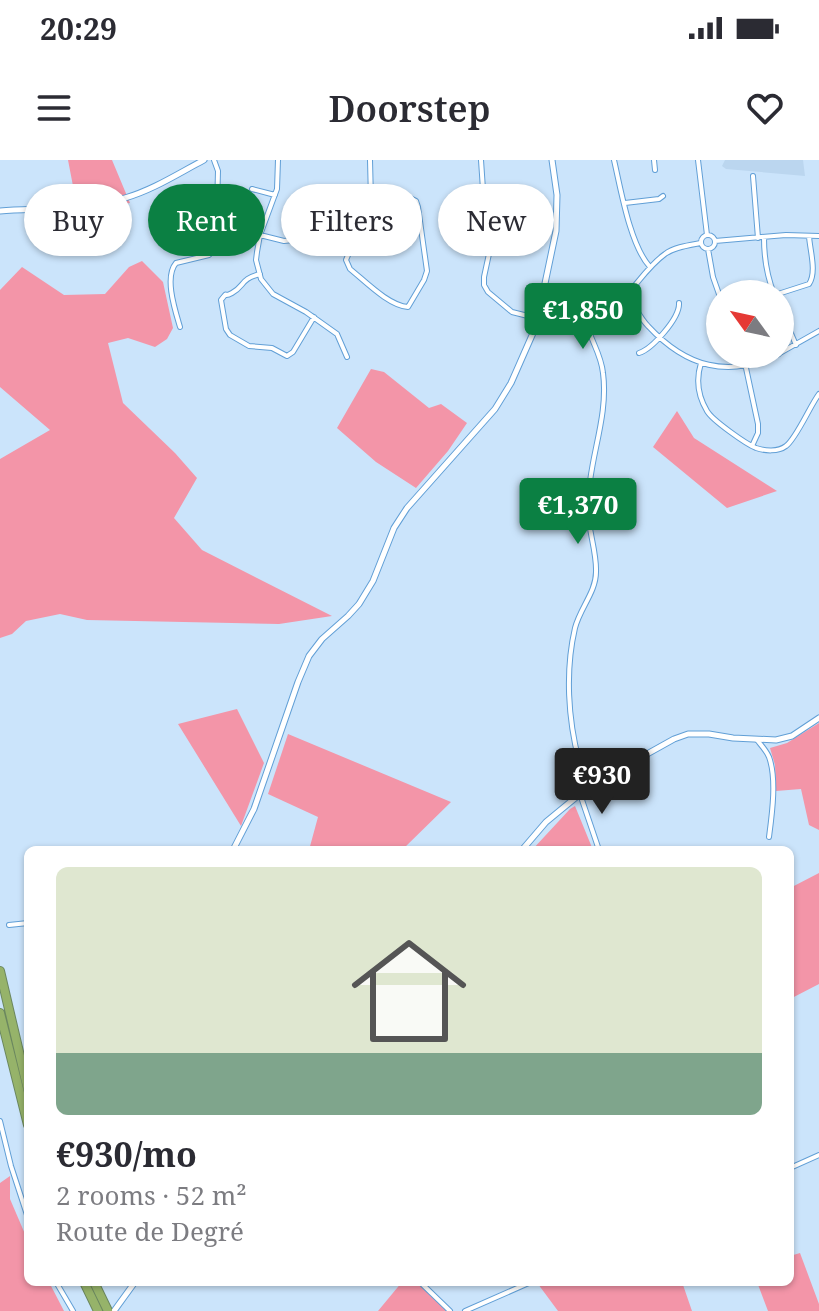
<!DOCTYPE html>
<html lang="en">
<head>
<meta charset="utf-8">
<style>
	body { margin:0; font-family:"Noto Serif",serif; background:#f7f7f7; color:#2b2b33; height:100vh; display:flex; flex-direction:column; font-size:30px; white-space:nowrap }
	* { box-sizing:border-box; margin:0 }
	p { font-size:26px; color:#7c7c81 }
	.icon { flex:none; width:44px; height:44px; fill:none; stroke:currentColor; stroke-width:2; stroke-linecap:round; stroke-linejoin:round }
	.map { position:relative; flex:1; overflow:hidden }
	.drawer { position:absolute; left:24px; top:686px; width:770px; height:440px; display:flex; flex-direction:column; background:#fff; border-radius:12px; box-shadow:0 2px 6px #0004 }
	.drawer>* { flex:none }
	.banner { position:absolute; left:24px; top:24px; width:772px; height:72px; display:flex; gap:16px }
	.needle { width:52px; rotate:303deg }
	.buttons { position:absolute; left:706px; top:120px; display:grid; gap:16px }
	.buttons a { display:grid; place-items:center; width:88px; height:88px; border-radius:50%; background:#fff; box-shadow:0 2px 6px #0004; font-size:40px }
	.price { position:absolute; translate:-50% -68px; padding:0 18px; border-radius:8px; background:#0b8043; color:#fff; font-size:26px; line-height:52px; filter:drop-shadow(0 2px 4px #0008) }
	.price::after { content:''; position:absolute; left:50%; top:48px; width:24px; height:18px; margin-left:-12px; background:inherit; clip-path:polygon(0 0,100% 0,50% 100%) }
	.price.active { background:#222; color:#fff }
	ul { padding:0; list-style:none }
	li { display:grid; align-content:center; gap:16px; height:424px; padding:0 32px }
	li+li { border-top:2px solid #e1e1e2 }
	li span { display:grid; place-items:center; height:248px; border-radius:12px; color:#555 }
	li>.icon { margin-inline-start:auto }
	span .icon { width:144px; height:144px; fill:#fffc; stroke-width:1 }
	li b { font-size:34px }
	.chip { padding:0 28px; border-radius:36px; background:#fff; box-shadow:0 2px 6px #0004; font-size:28px; line-height:72px }
	.chip.active { background:#0b8043; color:#fff }
	.status { display:flex; justify-content:space-between; align-items:center; height:56px; padding:0 40px; background:#fff; direction:ltr }
	.status svg { height:22px; fill:currentColor }
	header { display:flex; justify-content:space-between; align-items:center; height:104px; padding:0 32px; background:#fff; font-size:36px; font-weight:600 }
	.map>svg:first-child { display:block }
	.built { fill:#bbd6ef }
	.green { fill:#f395a8 }
	.lines { fill:none; stroke-linecap:round; stroke-linejoin:round }
	.minor-casing { stroke:#619fd6; stroke-width:6 }
	.tertiary-casing { stroke:#619fd6; stroke-width:7 }
	.motorway-casing { stroke:#6b875f; stroke-width:10 }
	.minor { stroke:#fff; stroke-width:4 }
	.tertiary { stroke:#fff; stroke-width:5 }
	.motorway { stroke:#96b36a; stroke-width:8 }
</style>
</head>
<body>
<div class="status"><b>20:29</b><svg viewBox="0 0 49 12"><path d="M0 12V9h3v3zM5 12V6h3v6zM10 12V3h3v9zM15 12V0h3v12zM26 1h20v11H26zM47 4h2v5h-2z"/></svg></div>
<header><svg class="icon" aria-label="menu" viewBox="0 0 24 24"><path d="M4 6h16M4 12h16M4 18h16"/></svg>Doorstep<svg class="icon" aria-label="heart" viewBox="0 0 24 24"><path d="M12 20l-8-8c-3-5 5-10 8-4 3-6 11-1 8 4z"/></svg></header>
<div class="map">
<svg width="819" height="1151" viewBox="0 0 819 1151">
	<rect width="100%" height="100%" fill="#cbe4fb"/>
	<!-- built -->
	<path class="built" d="M 725,0 L 803,0 L 805,16 L 726,9 L 722,6 Z"/>
	<!-- green -->
	<path class="green" d="M 68,0 L 112,0 L 130,43 L 78,52 Z
		M 142,101 L 163,122 L 173,168 L 167,179 L 155,187 L 128,178 L 108,183 L 123,243 L 175,293 L 197,318 L 174,358 L 202,390 L 332,456 L 279,464 L 87,460 L 60,454 L 26,461 L 12,474 L 0,478 L 0,299 L 50,270 L 0,227 L 0,130 L 22,107 L 64,135 L 105,134 L 129,107 Z
		M 371,209 L 384,212 L 429,248 L 441,244 L 467,263 L 448,291 L 416,328 L 376,302 L 337,268 Z
		M 677,251 L 694,278 L 777,331 L 727,348 L 653,287 Z
		M 237,549 L 264,603 L 241,666 L 178,564 Z
		M 819,563 L 819,670 L 809,665 L 801,629 L 776,631 L 775,605 L 770,588 L 787,583 Z
		M 288,574 L 451,642 L 402,690 L 309,690 L 318,657 L 268,634 Z
		M 575,646 L 593,690 L 532,690 L 570,649 Z
		M 819,713 L 819,824 L 790,839 L 790,728 Z
		M 10,1016 L 10,1039 L 28,1081 L 28,1122 L 49,1122 L 64,1151 L 0,1151 L 0,1023 Z
		M 800,1093 L 819,1144 L 819,1151 L 768,1151 L 757,1122 L 790,1122 L 790,1096 Z
		M 402,1122 L 419,1122 L 447,1151 L 378,1151 Z
		M 542,1122 L 682,1122 L 692,1151 L 558,1151 L 538,1124 Z"/>
	<g class="lines">
		<defs>
			<path id="minor" d="M 278,0 L 277,29 L 260,75 L 257,92 L 256,100 L 261,119 L 273,134 L 306,152 L 337,174 L 347,197
				M 370,0 L 371,40 L 346,100 L 350,109 C 365,121 389,146 408,147 L 424,120 L 427,111 L 418,47 L 416,41 L 410,38 L 371,40
				M 481,0 L 484,44 L 492,80 L 484,117 L 484,125 L 488,132 L 512,152 L 532,157
				M 614,0 C 621,30 630,85 650,107
				M 654,0 L 655,10
				M 698,0 L 707,75
				M 753,16 L 758,78
				M 252,29 L 275,35
				M 625,43 L 659,39 L 663,36
				M 359,66 L 379,64 L 375,42
				M 260,75 L 284,81 L 293,80 L 304,83
				M701 82a7 7 0 1 1 14 0a7 7 0 1 1-14 0Z
				M 764,78 C 764,97 767,116 774,134
				M 715,81 L 786,75 L 819,76
				M 708,89 L 713,117 L 720,137
				M 260,114 C 240,119 245,126 232,133 C 221,139 230,129 221,140 L 226,169 L 230,175 L 249,186 L 272,188 L 287,196 L 293,192 L 314,157
				M 778,134 L 809,124 C 817,112 810,91 809,76
				M 627,135 C 635,145 639,157 648,166 C 686,207 728,219 779,194
				M 780,148 L 796,185
				M 545,159 C 571,167 602,160 622,140 C 637,125 647,107 665,94 C 674,87 690,85 701,83
				M 586,161 C 590,180 601,193 603,213 C 609,258 588,301 588,345 C 587,368 597,391 596,412 C 596,432 580,448 575,468 C 565,511 568,559 579,601 C 581,609 582,617 588,623
				M 180,167 C 175,150 164,117 176,103 L 209,95 L 216,87 L 218,11 L 214,0
				M 639,193 C 652,189 680,158 679,143
				M 780,193 L 819,171
				M 743,194 L 758,264 L 758,273 L 752,286
				M 701,203 C 696,219 698,236 707,251 C 712,260 746,284 756,288 C 765,291 778,292 786,286 C 796,279 810,246 819,234
				M 757,580 C 761,585 766,590 769,597 C 777,619 772,654 769,677
				M 580,634 L 599,690
				M 9,765 L 28,763
				M 0,961 L 11,1006 L 28,1058
				M 790,1008 L 819,995
				M 56,1122 L 73,1151
				M 420,1122 L 450,1151
				M 465,1151 L 531,1122"/>
			<path id="tertiary" d="M 0,51 C 41,48 85,50 125,38 C 153,30 179,13 204,0
				M533 158a6 6 0 1 1 12 0a6 6 0 1 1-12 0Z
				M 539,152 L 556,71 L 557,35 L 552,0
				M 233,690 L 254,649 L 298,522 L 309,496 L 322,479 L 348,456 L 359,444 L 373,421 L 394,368 L 407,348 L 495,249 L 511,223 L 537,164
				M 522,690 L 546,662 L 580,634 L 588,623 L 595,623 L 674,579 L 688,574 L 709,574 L 733,578 L 776,580 L 792,576 L 819,558
				M 114,1151 L 135,1122"/>
			<path id="motorway" d="M 0,811 L 28,930
				M 0,853 L 28,965
				M 84,1122 L 98,1151
				M 94,1122 L 108,1151"/>
		</defs>
		<!-- minor casing -->
		<use href="#minor" class="minor-casing"/>
		<!-- tertiary casing -->
		<use href="#tertiary" class="tertiary-casing"/>
		<!-- motorway casing -->
		<use href="#motorway" class="motorway-casing"/>
		<!-- minor -->
		<use href="#minor" class="minor"/>
		<!-- tertiary -->
		<use href="#tertiary" class="tertiary"/>
		<!-- motorway -->
		<use href="#motorway" class="motorway"/>
	</g>
</svg>
<div class="buttons">
<a><svg class="needle" viewBox="-14 -14 28 28"><path d="M0-13l5 13h-10z" fill="#e53935"/><path d="M0 13l5-13h-10z" fill="#7c7c81"/></svg></a>
</div>
<b class="price" style="left:583px;top:191px">€1,850</b>
<b class="price" style="left:578px;top:386px">€1,370</b>
<b class="price active" style="left:602px;top:656px">€930</b>
<div class="banner">
<a class="chip">Buy</a>
<a class="chip active">Rent</a>
<a class="chip">Filters</a>
<a class="chip">New</a>
</div>
<section class="drawer">
<ul>
<li><span style="background:linear-gradient(#dfe7d0 75%,#7fa58c 0)"><svg class="icon" aria-label="home" viewBox="0 0 24 24"><path d="M3 11l9-7 9 7M6 9v11h12V9"/></svg></span><div><b>€930/mo</b><p>2 rooms · 52 m²</p><p>Route de Degré</p></div></li>
</ul>
</section>
</div>
</body>
</html>
